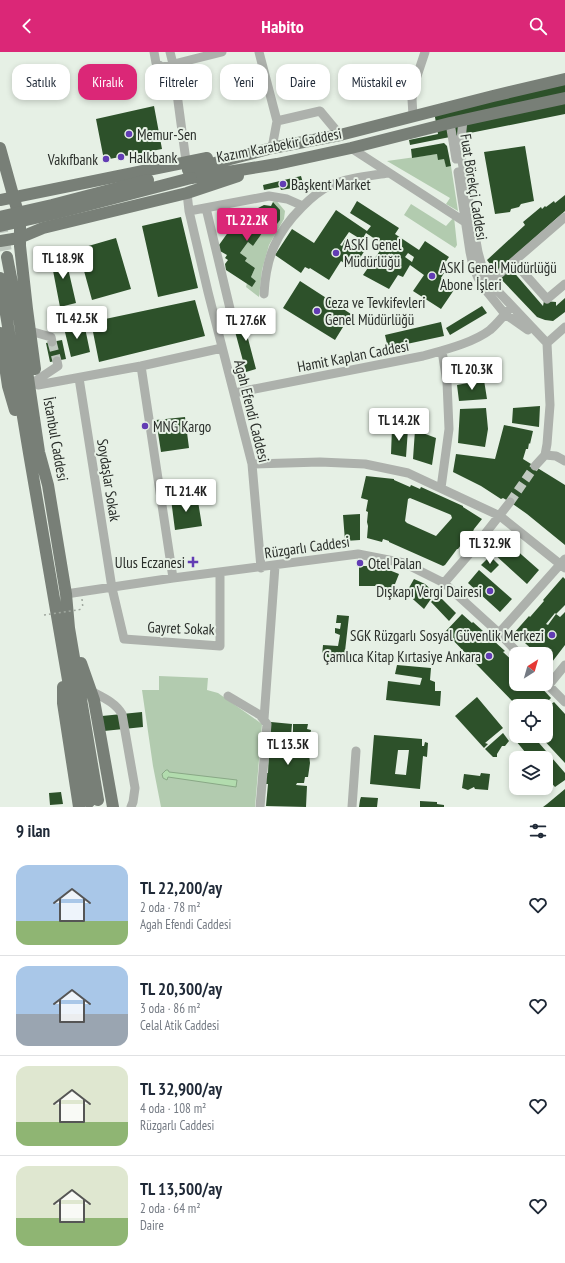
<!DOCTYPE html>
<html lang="tr">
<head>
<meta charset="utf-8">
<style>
	body { margin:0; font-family:"PT Sans Narrow",sans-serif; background:#f6f6f7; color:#1f2937; height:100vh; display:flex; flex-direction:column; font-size:15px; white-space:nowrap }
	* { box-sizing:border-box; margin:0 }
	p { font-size:13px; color:#747a83 }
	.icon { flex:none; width:22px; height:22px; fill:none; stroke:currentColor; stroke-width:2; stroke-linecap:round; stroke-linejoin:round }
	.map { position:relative; height:755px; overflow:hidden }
	.sheet { display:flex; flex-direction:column; background:#fff; flex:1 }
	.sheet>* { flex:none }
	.banner { position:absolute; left:12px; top:12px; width:541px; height:36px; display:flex; gap:8px }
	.needle { width:26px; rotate:37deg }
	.fabs { position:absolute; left:509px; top:595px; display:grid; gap:8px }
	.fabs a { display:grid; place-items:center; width:44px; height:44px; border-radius:8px; background:#fff; box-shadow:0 2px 6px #0003; font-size:20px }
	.price { position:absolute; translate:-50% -34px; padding:0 9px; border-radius:4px; background:#fff; color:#222; font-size:13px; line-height:26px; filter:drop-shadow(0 1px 2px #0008) }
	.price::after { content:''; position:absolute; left:50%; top:24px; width:12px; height:9px; margin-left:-6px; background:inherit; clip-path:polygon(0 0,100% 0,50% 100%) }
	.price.on { background:#db2777; color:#fff }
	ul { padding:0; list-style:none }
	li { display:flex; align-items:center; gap:12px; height:100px; padding:0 16px }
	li+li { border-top:1px solid #e0e1e3 }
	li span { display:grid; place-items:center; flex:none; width:112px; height:80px; border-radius:12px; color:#555 }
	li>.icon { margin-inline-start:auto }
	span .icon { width:48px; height:48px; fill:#fffc; stroke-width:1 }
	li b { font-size:17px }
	h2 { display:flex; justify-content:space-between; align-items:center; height:48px; padding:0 16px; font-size:17px }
	.chip { padding:0 14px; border-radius:12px; background:#fff; box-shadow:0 2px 6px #0003; font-size:14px; line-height:36px }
	.chip.on { background:#db2777; color:#fff }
	header { display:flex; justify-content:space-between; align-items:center; height:52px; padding:0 16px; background:#db2777; color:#fff; font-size:18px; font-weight:700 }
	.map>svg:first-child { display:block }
	.green { fill:#b2cbaf }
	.water { fill:#b2dcae; stroke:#89a886 }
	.building { fill:#2d512a; fill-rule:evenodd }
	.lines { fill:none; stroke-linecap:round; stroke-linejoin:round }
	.minor-tunnel { stroke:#c0c9c0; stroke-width:9; stroke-dasharray:9 4.5; stroke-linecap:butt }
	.major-tunnel { stroke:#c0c9c0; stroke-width:12; stroke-dasharray:12 6; stroke-linecap:butt }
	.path { stroke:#a0a89f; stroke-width:1.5; stroke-dasharray:2 3; stroke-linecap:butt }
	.minor { stroke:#adb1ac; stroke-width:9 }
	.major { stroke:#787f77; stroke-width:12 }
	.path-bridge { stroke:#a0a89f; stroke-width:1.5; stroke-dasharray:2 3; stroke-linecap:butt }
	.major-bridge { stroke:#787f77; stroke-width:12 }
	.poi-dot { fill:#623cb4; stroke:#e6f0e5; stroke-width:1.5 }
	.labels { text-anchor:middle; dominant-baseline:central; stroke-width:4; stroke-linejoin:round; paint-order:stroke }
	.poi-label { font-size:15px; fill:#2a2e2a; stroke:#e6f0e5; text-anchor:start }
	.street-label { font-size:15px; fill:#2a2e2a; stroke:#e6f0e5 }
</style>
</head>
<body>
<header><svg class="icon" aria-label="back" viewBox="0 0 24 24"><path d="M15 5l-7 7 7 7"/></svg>Habito<svg class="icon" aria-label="search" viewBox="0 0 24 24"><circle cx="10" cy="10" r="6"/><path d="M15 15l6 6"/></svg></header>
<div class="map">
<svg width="565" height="755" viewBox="0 0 565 755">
	<rect width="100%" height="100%" fill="#e6f0e5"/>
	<!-- green -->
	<path class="green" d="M 437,102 L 444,107 L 446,114 L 451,114 L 458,159 L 446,152 L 450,146 L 387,109 Z
		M 275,147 L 285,159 L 284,167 L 269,193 L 262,218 L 259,245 L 246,235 L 247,231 L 252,234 L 256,229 L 251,225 L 255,216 L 245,209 L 247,206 L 240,201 L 248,190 L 253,194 L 265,177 C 281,176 285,161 273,150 Z
		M 411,152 L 446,174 L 454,165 L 457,193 L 455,196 L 404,163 Z
		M 159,624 L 208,626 L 207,638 L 218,641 L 262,672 L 255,755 L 161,755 L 153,714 L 142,638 L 159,638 Z"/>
	<!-- water -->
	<path class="water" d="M 166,718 L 168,718 L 169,720 L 237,728 L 236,735 L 168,725 L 167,728 L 163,726 L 162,722 Z"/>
	<!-- building -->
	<path class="building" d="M 565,28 L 565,62 L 410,93 L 409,88 L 438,82 L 433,54 Z
		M 154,54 L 162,97 L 104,108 L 96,67 Z
		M 444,91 L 447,94 L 451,114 L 446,115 L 444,107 L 438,108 L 437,102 L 412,106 L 411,97 Z
		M 525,94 L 534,149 L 521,152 L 519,155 L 511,157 L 510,160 L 495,162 L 484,100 Z
		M 301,124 L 303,131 L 292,133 L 293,136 L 281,138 L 280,135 L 264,138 L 263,133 Z
		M 565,143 L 565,159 L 496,220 L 487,208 L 525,173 L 523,170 L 541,155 L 542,157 L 545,154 L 546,155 L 554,149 L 555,151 Z
		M 357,149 L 399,176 L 395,182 L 419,198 L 425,189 L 449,205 L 440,218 L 444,221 L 441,226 L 456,235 L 441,257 L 413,239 L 424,223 L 410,213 L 403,225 L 398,223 L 389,237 L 363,223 L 384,193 L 366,181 L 362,188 L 349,180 L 340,193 L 342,194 L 346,186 L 365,198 L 353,217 L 341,209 L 329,228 L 310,216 L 309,217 L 305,215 L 301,221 L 275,203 L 292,177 L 314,191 L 336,158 L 367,179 L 371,174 L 350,161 ZM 408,201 L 414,205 L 412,210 L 405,205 Z
		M 273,150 L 280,158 L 280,168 L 277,172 L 274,175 L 265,177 L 253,194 L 248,190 L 240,201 L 247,206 L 245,209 L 255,216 L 251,225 L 256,229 L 252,235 L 226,218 L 225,212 L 228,208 L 225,206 L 227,203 L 220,199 L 219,193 L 234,172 L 244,180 L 256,166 L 255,163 L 258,156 L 264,153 L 271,154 Z
		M 181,165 L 198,236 L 158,245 L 142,174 Z
		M 116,186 L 131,237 L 92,248 L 78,197 Z
		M 64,199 L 76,251 L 60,255 L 50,203 Z
		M 511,217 L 543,254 L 544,249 L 556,250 L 556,254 L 565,246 L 565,260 L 553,269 L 545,268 L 537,265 L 500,226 Z
		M 300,229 L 351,262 L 335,288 L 283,256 Z
		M 195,248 L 205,284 L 99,310 L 91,270 Z
		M 482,254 L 487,261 L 450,283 L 446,276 Z
		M 254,266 L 257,276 L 246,279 L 256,317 L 246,320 L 233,272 Z
		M 441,270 L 444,284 L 388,296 L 385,283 Z
		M 84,271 L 90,300 L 71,305 L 64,276 Z
		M 62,288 L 66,307 L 50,310 L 46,291 Z
		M 484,328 L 487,347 L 459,349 L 457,333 Z
		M 540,354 L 539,375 L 512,371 L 513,356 Z
		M 486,356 L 488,377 L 485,395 L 458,391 L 460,357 Z
		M 185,365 L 189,396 L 161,400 L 156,368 Z
		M 504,373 L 533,379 L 530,392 L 529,391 L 528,397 L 526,397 L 523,407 L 565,433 L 565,493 L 527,462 L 510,450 L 503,446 L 501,447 L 481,434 L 453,420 L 456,402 L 495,407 Z
		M 392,376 L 408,377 L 406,405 L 391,402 Z
		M 415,378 L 436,386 L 432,413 L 413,407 Z
		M 366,424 L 394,427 L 394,428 L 410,435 L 411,433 L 420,437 L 421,435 L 463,454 L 463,455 L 482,467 L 474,477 L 472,482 L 471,481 L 465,489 L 464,489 L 462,493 L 461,493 L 458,497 L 457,497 L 445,513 L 443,514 L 389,490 L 389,489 L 383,487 L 382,490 L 367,486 L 368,474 L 367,470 L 368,460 L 366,459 L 368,448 L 361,446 ZM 410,446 L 449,462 L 451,463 L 452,466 L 436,484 L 407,471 L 405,469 L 408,447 Z
		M 197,443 L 202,474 L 175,478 L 171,447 Z
		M 360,462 L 360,488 L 345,489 L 343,463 Z
		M 505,488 L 539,518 L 527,532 L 493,501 Z
		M 490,504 L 499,513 L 491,521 L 481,513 Z
		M 359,514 L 379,514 L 399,522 L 393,537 L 376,534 L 359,534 Z
		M 479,518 L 512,547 L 500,560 L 468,531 Z
		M 563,525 L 565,527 L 565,553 L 556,562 L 555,561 L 546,572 L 548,573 L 556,562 L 560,565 L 565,560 L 565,593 L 549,614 L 546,610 L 546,602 L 537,602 L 514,581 L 529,564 L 530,565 L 544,549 L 543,548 Z
		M 414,527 L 425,532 L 435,541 L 424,557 L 406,541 Z
		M 438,543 L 456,561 L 449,569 L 431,550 Z
		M 462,562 L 472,571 L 473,570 L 494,589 L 505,599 L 503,600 L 516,612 L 516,632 L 538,632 L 551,646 L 543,654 L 517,654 L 445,580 Z
		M 337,563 L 349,564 L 344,608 L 322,604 L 323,593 L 338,594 L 340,583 L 335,581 L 335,576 L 340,577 L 341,571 L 336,571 Z
		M 397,613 L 431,616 L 430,628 L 435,630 L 435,639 L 441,639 L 440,654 L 386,648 L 388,629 L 420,633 L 422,626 L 395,622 Z
		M 477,645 L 503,676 L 485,691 L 488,692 L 484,696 L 455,664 Z
		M 554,650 L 565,662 L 565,711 L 540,684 L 546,684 L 546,656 Z
		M 142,660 L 143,675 L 104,679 L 102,664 Z
		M 271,670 L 292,672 L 291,683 L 293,683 L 293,672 L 308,672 L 307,677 L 311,678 L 310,683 L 311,683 L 310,698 L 306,698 L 306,703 L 309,703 L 310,711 L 308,725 L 305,725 L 304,731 L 297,731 L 296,733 L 307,734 L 306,755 L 266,754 L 268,732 L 266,732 L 266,721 L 268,721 L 269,700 L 293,701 L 292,691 L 291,691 L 290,696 L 270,695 Z
		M 516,679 L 516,684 L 533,684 L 565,721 L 565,728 L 555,735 L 546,725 L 546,706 L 530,706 L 511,683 Z
		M 503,681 L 509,689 L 505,694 L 502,694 L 497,702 L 497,705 L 493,705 L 485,697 Z
		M 374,683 L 422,687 L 422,694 L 424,694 L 425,690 L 428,691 L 427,705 L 423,704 L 420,737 L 370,732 ZM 398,698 L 409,698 L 406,723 L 395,722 Z
		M 481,721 L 490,722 L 488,738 L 475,737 L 474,735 L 468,738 L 462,736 L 464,722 L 480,724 Z
		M 565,737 L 565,755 L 543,755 L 547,752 Z
		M 61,740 L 63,752 L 50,753 L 49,741 Z
		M 361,745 L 378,746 L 377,755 L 359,755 L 360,748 Z
		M 420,749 L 437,750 L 437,752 L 444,753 L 444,755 L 420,755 Z"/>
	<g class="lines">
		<!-- minor-tunnel -->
		<path class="minor-tunnel" d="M 52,290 L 57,309
			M 510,450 L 535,414"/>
		<!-- major-tunnel -->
		<path class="major-tunnel" d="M 0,169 L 7,205"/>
		<!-- path -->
		<path class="path" d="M 82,547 L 83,557"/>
		<!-- minor -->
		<path class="minor" d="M 154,0 L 156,11 L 162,15 L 222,0
			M 170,0 L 173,12 L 186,109
			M 259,0 L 277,69
			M 413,64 L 412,47 L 416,27 L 425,0
			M 463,68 L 460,98 L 478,200 L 484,222 L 493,234 L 547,291 L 550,353 L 547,392 L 545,403 L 535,414
			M 450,71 L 456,107
			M 272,96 L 277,69 L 320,59 L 340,83
			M 351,96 L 465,170
			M 458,120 L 470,200 L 473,214 L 478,226 L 484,236 L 505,262 L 528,278
			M 187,141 L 189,159 L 208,240 L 252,412 L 261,516
			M 206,156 L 232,265
			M 189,159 L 269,144 L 287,147 L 303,154
			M 514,210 L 547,247 L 565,232
			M 490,230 L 565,165
			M 264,242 C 266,205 276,181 302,155 C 310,147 319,139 329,134 C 347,126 369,124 388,121
			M 30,279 L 51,285 L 52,290
			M 547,291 L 565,275
			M 141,314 L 173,526
			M 79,326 L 112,536 L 124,587 L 220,594 L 220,521
			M 37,328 L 58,314 L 57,309
			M 38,333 L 141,314 L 222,296
			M 234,341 L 423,304 C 444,298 473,291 490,278 C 498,271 505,262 511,255
			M 545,403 L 556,404 L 565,409
			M 252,412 L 320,410 L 365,412 L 408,421 L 500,464 L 565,516
			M 441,436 L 449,377 L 447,330 L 442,299
			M 444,531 L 470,501 L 510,450
			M 66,542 L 173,526 L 358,502 L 404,511 L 444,531 L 499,581 L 519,602
			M 499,581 L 565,507
			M 546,631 L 565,650
			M 548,634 L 565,613
			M 91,639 C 102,645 115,650 122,662 L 135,736 L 133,750 L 131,755
			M 228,644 L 260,663 L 267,672 L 260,755
			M 264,667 L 275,514
			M 352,755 L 356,699"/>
		<!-- major -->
		<path class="major" d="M 0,96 L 20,168 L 20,194 L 27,257 L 35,317
			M 188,118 L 272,96 L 340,83 L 493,44 L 565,27
			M 191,126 L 277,112 L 351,96 L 450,71 L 565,46
			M 0,148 L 207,106
			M 0,189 L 19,186 L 43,176 L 187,141 L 238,124
			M 7,205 L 20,272 L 39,400 L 48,433 L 66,542 L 69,576 L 98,748
			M 0,226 L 29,401 L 89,750
			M 0,281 L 8,334 L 15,358
			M 81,611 L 94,648 L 113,755
			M 63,635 L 63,651 L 79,755"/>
		<!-- path-bridge -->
		<path class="path-bridge" d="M 44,563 L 83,557"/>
		<!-- major-bridge -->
		<path class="major-bridge" d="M 0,165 L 52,153 L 148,128
			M 0,174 L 57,161 L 191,126"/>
	</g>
	<!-- markers -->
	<g class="poi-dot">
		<circle cx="129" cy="82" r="4"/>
		<circle cx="121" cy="105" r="4"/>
		<circle cx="106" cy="107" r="4"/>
		<circle cx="283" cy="132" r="4"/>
		<circle cx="336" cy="201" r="4"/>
		<circle cx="432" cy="224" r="4"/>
		<circle cx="317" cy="259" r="4"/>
		<circle cx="145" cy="374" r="4"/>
		<path d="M191 504h4v4h4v4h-4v4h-4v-4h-4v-4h4z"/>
		<circle cx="360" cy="511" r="4"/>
		<circle cx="490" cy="539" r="4"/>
		<circle cx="552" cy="583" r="4"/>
		<circle cx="489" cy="604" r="4"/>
	</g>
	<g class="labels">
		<!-- poi labels -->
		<g class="poi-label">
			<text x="137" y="82">Memur-Sen</text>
			<text x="129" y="105">Halkbank</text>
			<text x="98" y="107" text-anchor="end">Vakıfbank</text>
			<text x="291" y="132">Başkent Market</text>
			<text x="344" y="192">ASKİ Genel<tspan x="344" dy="17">Müdürlüğü</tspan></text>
			<text x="440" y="215">ASKİ Genel Müdürlüğü<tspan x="440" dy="17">Abone İşleri</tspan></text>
			<text x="325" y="250">Ceza ve Tevkifevleri<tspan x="325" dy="17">Genel Müdürlüğü</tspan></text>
			<text x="153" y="374">MNG Kargo</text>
			<text x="185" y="510" text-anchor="end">Ulus Eczanesi</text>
			<text x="368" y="511">Otel Palan</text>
			<text x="482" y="539" text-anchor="end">Dışkapı Vergi Dairesi</text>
			<text x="544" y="583" text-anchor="end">SGK Rüzgarlı Sosyal Güvenlik Merkezi</text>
			<text x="481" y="604" text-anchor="end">Çamlıca Kitap Kırtasiye Ankara</text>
		</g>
		<!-- street labels -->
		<g class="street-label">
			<text transform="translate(279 93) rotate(-11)">Kazım Karabekir Caddesi</text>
			<text transform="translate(474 135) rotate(81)">Fuat Börekçi Caddesi</text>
			<text transform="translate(353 304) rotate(-11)">Hamit Kaplan Caddesi</text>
			<text transform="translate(252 359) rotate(76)">Agah Efendi Caddesi</text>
			<text transform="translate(56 387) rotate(80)">İstanbul Caddesi</text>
			<text transform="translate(109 428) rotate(81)">Soydaşlar Sokak</text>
			<text transform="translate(307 495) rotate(-8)">Rüzgarlı Caddesi</text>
			<text transform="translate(181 576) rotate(2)">Gayret Sokak</text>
		</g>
	</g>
</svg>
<div class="fabs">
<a><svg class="needle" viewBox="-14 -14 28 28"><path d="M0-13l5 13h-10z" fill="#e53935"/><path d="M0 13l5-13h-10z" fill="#747a83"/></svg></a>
<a><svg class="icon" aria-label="locate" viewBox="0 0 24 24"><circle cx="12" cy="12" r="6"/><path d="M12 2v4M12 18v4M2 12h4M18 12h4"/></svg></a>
<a><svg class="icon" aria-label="layers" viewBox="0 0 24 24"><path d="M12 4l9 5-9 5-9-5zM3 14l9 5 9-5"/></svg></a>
</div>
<b class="price on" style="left:247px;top:190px">TL 22.2K</b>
<b class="price" style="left:63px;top:228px">TL 18.9K</b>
<b class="price" style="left:77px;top:288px">TL 42.5K</b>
<b class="price" style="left:246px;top:290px">TL 27.6K</b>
<b class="price" style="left:472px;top:339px">TL 20.3K</b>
<b class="price" style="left:399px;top:390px">TL 14.2K</b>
<b class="price" style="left:186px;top:461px">TL 21.4K</b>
<b class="price" style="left:490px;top:513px">TL 32.9K</b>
<b class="price" style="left:288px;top:714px">TL 13.5K</b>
<div class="banner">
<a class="chip">Satılık</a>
<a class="chip on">Kiralık</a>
<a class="chip">Filtreler</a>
<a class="chip">Yeni</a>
<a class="chip">Daire</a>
<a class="chip">Müstakil ev</a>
</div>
</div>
<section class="sheet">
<h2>9 ilan<svg class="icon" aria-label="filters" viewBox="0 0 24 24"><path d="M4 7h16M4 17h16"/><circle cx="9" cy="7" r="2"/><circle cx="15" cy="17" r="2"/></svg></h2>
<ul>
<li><span style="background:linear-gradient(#a9c7e8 70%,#8fb573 0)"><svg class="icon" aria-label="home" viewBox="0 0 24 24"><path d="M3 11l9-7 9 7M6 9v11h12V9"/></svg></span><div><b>TL 22,200/ay</b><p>2 oda · 78 m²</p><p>Agah Efendi Caddesi</p></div><svg class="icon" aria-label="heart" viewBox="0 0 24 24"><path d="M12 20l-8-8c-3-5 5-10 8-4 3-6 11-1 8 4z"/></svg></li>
<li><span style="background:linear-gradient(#a9c7e8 60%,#9aa5b1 0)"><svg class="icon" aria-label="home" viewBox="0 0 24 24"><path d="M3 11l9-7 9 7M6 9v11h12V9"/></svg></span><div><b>TL 20,300/ay</b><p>3 oda · 86 m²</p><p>Celal Atik Caddesi</p></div><svg class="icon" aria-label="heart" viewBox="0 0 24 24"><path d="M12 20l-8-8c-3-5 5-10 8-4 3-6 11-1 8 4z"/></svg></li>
<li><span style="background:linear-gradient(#dfe7d0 70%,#8fb573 0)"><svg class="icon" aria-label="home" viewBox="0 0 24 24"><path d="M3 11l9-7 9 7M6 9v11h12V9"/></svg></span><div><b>TL 32,900/ay</b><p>4 oda · 108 m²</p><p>Rüzgarlı Caddesi</p></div><svg class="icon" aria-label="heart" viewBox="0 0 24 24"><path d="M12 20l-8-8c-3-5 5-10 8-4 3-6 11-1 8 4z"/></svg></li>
<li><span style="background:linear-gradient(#dfe7d0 65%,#8fb573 0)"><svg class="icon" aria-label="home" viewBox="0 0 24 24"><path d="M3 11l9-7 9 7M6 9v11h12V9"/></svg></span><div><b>TL 13,500/ay</b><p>2 oda · 64 m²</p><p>Daire</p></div><svg class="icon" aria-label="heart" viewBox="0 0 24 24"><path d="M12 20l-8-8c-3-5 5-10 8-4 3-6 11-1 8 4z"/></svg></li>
</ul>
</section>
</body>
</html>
